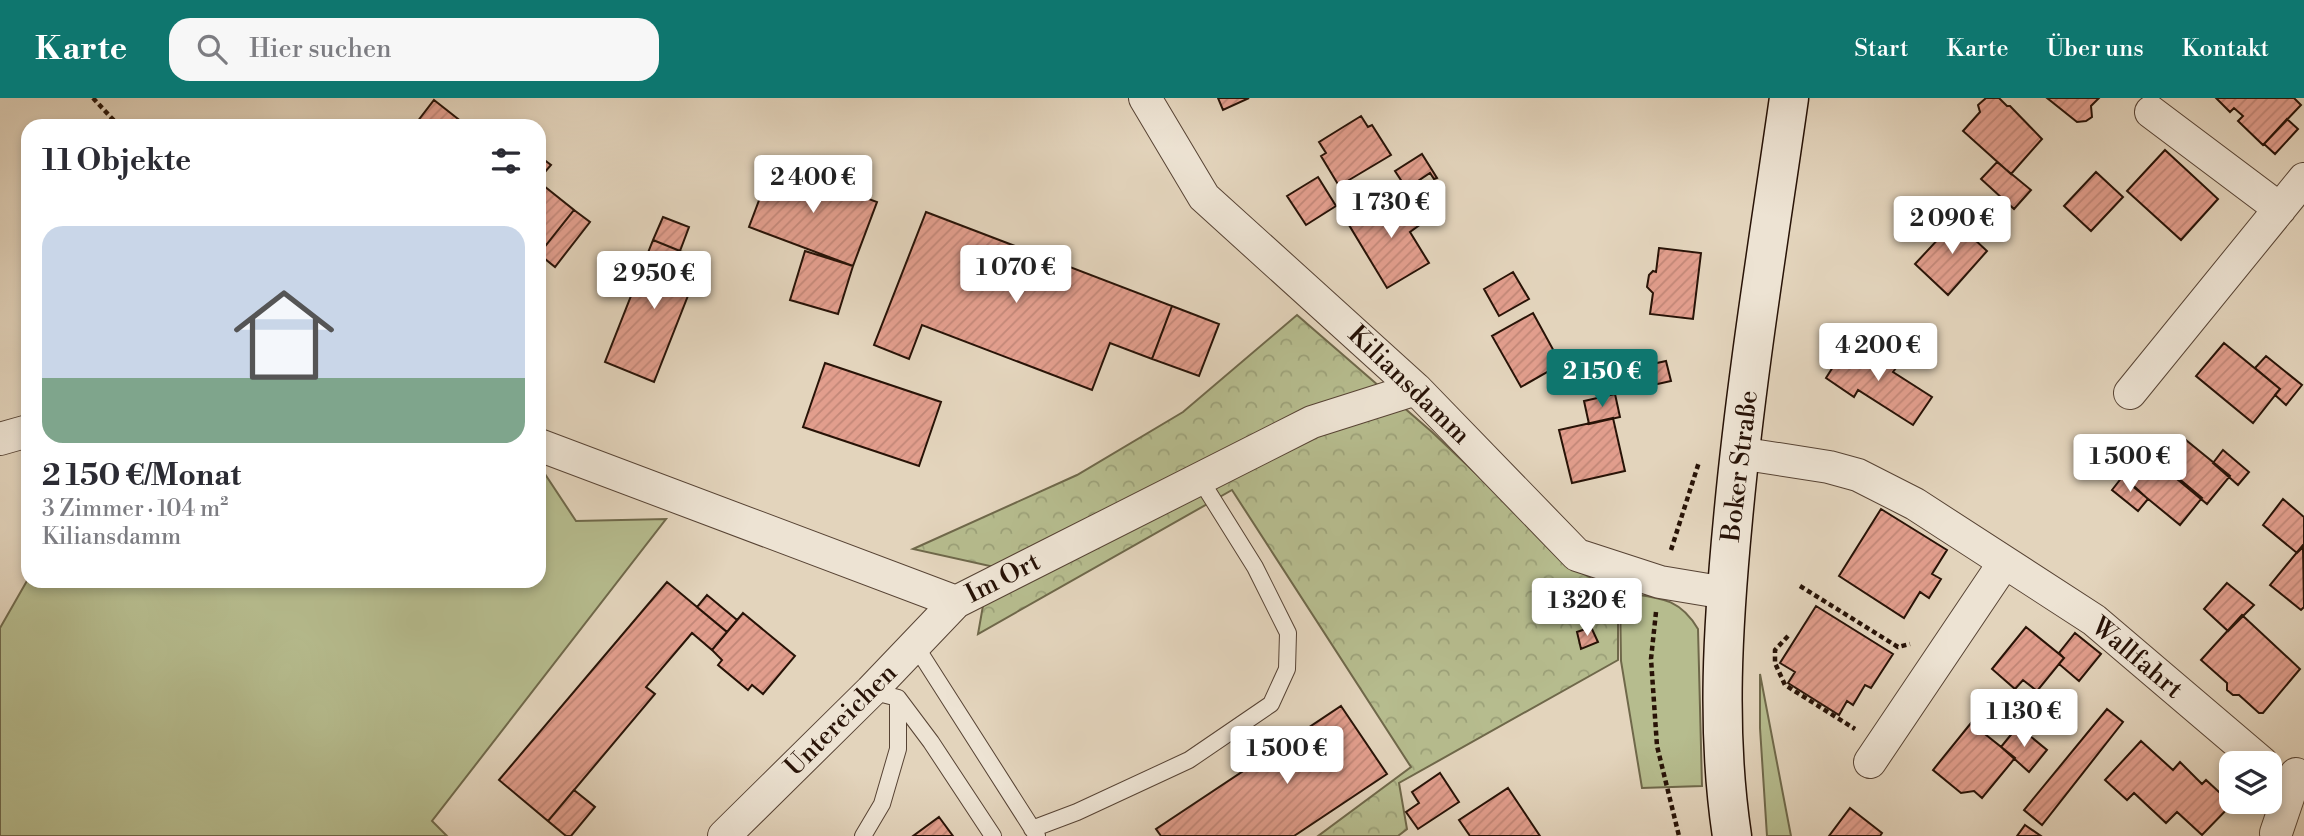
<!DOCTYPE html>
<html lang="de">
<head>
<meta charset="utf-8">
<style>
	body { margin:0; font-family:"Libre Bodoni",serif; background:#f7f7f7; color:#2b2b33; height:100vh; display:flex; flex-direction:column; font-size:26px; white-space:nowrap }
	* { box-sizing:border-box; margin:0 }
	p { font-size:23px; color:#7c7c81 }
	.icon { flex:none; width:38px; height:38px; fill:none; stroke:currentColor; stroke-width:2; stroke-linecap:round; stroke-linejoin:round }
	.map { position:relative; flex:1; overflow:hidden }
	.side { position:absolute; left:21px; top:21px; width:525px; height:469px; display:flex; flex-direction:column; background:#fff; border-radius:21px; box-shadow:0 4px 10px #0003 }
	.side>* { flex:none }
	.controls { position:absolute; left:2219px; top:653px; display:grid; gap:14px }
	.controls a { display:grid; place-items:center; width:63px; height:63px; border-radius:14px; background:#fff; box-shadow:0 4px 10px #0003; font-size:35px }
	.price { position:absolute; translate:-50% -60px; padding:0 16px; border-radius:7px; background:#fff; color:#222; font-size:23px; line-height:46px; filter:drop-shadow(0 2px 4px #0008) }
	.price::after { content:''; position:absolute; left:50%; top:42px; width:21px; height:16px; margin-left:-10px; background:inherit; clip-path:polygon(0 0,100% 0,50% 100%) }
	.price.on { background:#0f766e; color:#fff }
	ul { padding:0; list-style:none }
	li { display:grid; align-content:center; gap:14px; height:371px; padding:0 21px }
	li+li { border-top:2px solid #e1e1e2 }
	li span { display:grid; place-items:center; height:217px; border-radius:21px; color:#555 }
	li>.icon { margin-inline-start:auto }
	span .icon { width:126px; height:126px; fill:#fffc; stroke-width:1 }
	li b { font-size:30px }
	h2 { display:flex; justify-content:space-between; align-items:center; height:84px; padding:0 21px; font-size:30px }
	header { display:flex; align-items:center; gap:42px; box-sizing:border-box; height:98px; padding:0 35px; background:#0f766e; color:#fff }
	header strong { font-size:33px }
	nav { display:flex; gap:38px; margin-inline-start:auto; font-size:24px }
	.search { width:490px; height:63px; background:#f7f7f7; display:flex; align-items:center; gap:18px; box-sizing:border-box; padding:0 24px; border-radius:21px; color:#7c7c81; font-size:26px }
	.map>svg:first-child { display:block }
	.grass { fill:#b6bc8e; stroke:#6f684a; stroke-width:2 }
	.forest { fill:url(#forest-crowns); stroke:#6f684a; stroke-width:2 }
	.building { fill:url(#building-hatch); stroke:#281307; stroke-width:2 }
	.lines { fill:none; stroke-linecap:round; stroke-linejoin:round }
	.lane-casing { stroke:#574334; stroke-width:18 }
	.street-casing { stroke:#574334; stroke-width:34 }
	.secondary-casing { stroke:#281307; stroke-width:41 }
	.path { stroke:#281307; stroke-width:4.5; stroke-dasharray:5 3.5; stroke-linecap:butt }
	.lane { stroke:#ede3d3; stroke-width:16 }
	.street { stroke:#ede3d3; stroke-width:32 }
	.secondary { stroke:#ede3d3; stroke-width:38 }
	.labels { text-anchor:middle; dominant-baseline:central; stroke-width:5; stroke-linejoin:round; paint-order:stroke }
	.street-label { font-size:26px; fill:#281307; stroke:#ede3d3 }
</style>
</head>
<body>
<header>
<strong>Karte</strong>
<div class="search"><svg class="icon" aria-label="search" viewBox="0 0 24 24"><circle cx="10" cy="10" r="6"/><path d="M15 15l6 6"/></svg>Hier suchen</div>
<nav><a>Start</a><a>Karte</a><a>Über uns</a><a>Kontakt</a></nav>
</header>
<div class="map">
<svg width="2304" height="738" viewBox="0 0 2304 738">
	<defs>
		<pattern id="forest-crowns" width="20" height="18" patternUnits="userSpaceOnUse" patternTransform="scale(1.75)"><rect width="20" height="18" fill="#b6bc8e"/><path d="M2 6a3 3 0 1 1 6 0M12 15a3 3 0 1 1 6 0" fill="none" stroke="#9ca179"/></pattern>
		<pattern id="building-hatch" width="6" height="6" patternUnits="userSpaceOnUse" patternTransform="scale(1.75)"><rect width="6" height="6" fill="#e29e8d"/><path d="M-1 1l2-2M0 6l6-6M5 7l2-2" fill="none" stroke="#c28778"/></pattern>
	</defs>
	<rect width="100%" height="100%" fill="#e3d4bc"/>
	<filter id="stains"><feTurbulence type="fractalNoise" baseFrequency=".00286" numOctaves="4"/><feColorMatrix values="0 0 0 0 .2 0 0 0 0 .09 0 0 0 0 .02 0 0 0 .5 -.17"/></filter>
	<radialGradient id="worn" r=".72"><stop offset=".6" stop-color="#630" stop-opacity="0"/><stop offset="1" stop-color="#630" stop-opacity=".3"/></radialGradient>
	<!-- grass -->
	<path class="grass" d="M 539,367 L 576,423 L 666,421 L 432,723 L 447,738 L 0,738 L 0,530 L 28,481 L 28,483 L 539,483 Z
		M 1620,494 C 1655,500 1678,497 1698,531 L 1702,688 L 1642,690 L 1621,563 Z
		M 1760,576 L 1791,738 L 1767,738 L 1760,630 Z"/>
	<!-- forest -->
	<path class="forest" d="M 1297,217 L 1432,334 L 1579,473 L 1618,496 L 1618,562 L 1399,685 L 1407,731 L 1398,738 L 1318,738 L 1411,669 L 1232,392 L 978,536 L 990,468 L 913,451 L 1077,377 L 1183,314 Z"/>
	<!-- building -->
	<path class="building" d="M 1218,0 L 1249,0 L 1223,12 Z
		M 1986,0 L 1999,0 L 2007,8 L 2010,8 L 2042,41 L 2011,76 L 1963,33 L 1980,14 L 1978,7 Z
		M 2047,0 L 2099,0 L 2091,8 L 2092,19 L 2086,23 L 2077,24 Z
		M 2216,0 L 2294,0 L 2301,7 L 2263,47 L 2238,23 L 2243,18 L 2234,10 L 2230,14 Z
		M 434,2 L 467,28 L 414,28 Z
		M 1361,18 L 1368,29 L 1372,27 L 1391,57 L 1339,88 L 1321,58 L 1326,55 L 1319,44 Z
		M 2287,21 L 2298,31 L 2275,56 L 2264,46 Z
		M 2165,52 L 2218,101 L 2181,142 L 2127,93 Z
		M 1422,56 L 1437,80 L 1434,81 L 1430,75 L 1409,89 L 1412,95 L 1410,96 L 1395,73 Z
		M 539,58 L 551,67 L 539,81 Z
		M 1997,64 L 2031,92 L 2014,111 L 1981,81 Z
		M 773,65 L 877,104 L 853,168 L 749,129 Z
		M 2096,74 L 2123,99 L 2091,133 L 2064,108 Z
		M 1318,79 L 1336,108 L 1306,127 L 1287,98 Z
		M 539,84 L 574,112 L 539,156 Z
		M 1402,95 L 1421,126 L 1410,134 L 1429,165 L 1387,190 L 1349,127 Z
		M 574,112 L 590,124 L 555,169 L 539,156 Z
		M 926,114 L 1172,208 L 1152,261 L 1110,245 L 1092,292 L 922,227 L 909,261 L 874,247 Z
		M 663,119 L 689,129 L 680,153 L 653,142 Z
		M 1965,122 L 1978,135 L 1973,140 L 1987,153 L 1948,197 L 1915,166 L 1955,123 L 1960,127 Z
		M 653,142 L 702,162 L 654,284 L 605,264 Z
		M 1659,150 L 1701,155 L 1693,221 L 1650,216 L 1653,195 L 1647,189 L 1649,177 L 1653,173 L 1656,174 Z
		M 805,153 L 853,168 L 838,216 L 790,202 Z
		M 1513,174 L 1529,201 L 1499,218 L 1484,191 Z
		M 1172,208 L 1219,226 L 1199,278 L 1152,261 Z
		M 1533,215 L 1561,266 L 1521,289 L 1492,238 Z
		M 1850,242 L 1896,270 L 1893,274 L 1932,299 L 1913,327 L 1858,292 L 1854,299 L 1826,280 Z
		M 2224,245 L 2280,291 L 2253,325 L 2196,278 Z
		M 2266,258 L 2302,287 L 2286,307 L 2275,297 L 2280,291 L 2255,270 Z
		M 1666,263 L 1671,283 L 1635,291 L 1630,271 Z
		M 825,265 L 941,304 L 919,368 L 803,329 Z
		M 1615,296 L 1620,319 L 1589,326 L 1584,303 Z
		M 1613,320 L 1625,373 L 1572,385 L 1559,332 Z
		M 2181,338 L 2230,378 L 2207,406 L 2158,365 L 2163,359 L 2162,355 L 2168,354 Z
		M 2223,352 L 2249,374 L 2238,387 L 2213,365 Z
		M 2153,359 L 2202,400 L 2180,427 L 2131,387 L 2144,372 L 2145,365 L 2148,366 Z
		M 2123,378 L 2148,401 L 2138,413 L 2112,392 Z
		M 2283,401 L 2304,419 L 2304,448 L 2297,455 L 2263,427 Z
		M 1881,411 L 1947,452 L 1932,476 L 1941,481 L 1929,500 L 1920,494 L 1904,520 L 1839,478 Z
		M 2303,447 L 2304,509 L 2301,512 L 2270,487 Z
		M 667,484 L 727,534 L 712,552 L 692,535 L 646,589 L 655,596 L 548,723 L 499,682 Z
		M 2227,485 L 2254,507 L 2228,533 L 2204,511 Z
		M 707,497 L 737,522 L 727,534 L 697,509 Z
		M 1816,508 L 1893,556 L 1871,590 L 1865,587 L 1853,607 L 1847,603 L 1839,617 L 1788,585 L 1795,574 L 1780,565 Z
		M 743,515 L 795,558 L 763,596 L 752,587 L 748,592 L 718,567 L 722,562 L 712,552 Z
		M 2242,517 L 2300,571 L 2263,615 L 2259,615 L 2239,597 L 2233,597 L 2227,592 L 2227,585 L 2201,562 Z
		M 1591,529 L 1598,544 L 1581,551 L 1577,534 Z
		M 2026,529 L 2064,560 L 2037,593 L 2023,582 L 2015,591 L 1992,571 Z
		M 2075,535 L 2101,556 L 2079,583 L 2059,566 L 2064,560 L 2059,555 Z
		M 1341,608 L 1387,676 L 1294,738 L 1161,738 L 1156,731 Z
		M 2107,611 L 2123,624 L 2042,727 L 2024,712 Z
		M 1971,625 L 2015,660 L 1982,700 L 1974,693 L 1961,695 L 1933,672 Z
		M 2018,628 L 2047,652 L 2029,674 L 2001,649 Z
		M 2141,643 L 2173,672 L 2180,664 L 2202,686 L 2206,682 L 2232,706 L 2202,737 L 2177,714 L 2166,725 L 2134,695 L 2127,702 L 2105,682 Z
		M 1440,675 L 1459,704 L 1418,731 L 1406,714 L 1419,705 L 1412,694 Z
		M 1508,690 L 1540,738 L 1470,738 L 1459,722 Z
		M 574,692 L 595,709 L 571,738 L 566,738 L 548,723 Z
		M 1850,710 L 1882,735 L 1880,738 L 1829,738 Z
		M 939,719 L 953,738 L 913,738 Z
		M 2025,727 L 2041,738 L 2017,738 Z"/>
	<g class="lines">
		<defs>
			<path id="lane" d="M 915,547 L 1037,738
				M 871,593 L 898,600 L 931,644 L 993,738
				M 1032,731 L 1077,714 L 1189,662 L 1271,606 L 1287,571 L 1288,535 L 1255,469 L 1200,381
				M 863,738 L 882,706 L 898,651 L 898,600"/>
			<path id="street" d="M 1145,0 L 1204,99 L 1416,291 L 1577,457 L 1660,484 L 1726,495
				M 2151,14 L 2280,111
				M 2130,295 L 2304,81
				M 0,341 L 28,333
				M 539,347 L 956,504
				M 1739,355 L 1829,369 L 1858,377 L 1915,406 L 2094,522 L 2262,665
				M 1870,664 L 2004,465
				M 2276,735 L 2296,676
				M 724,738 L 871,593 L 956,504 L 1312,324 L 1416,291"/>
			<path id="secondary" d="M 1732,738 C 1716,633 1723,526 1733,421 C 1746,280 1769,140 1789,0"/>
		</defs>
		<!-- lane casing -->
		<use href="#lane" class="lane-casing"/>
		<!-- street casing -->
		<use href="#street" class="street-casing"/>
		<!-- secondary casing -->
		<use href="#secondary" class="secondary-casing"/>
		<!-- path -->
		<path class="path" d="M 93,0 L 119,28
			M 1671,452 L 1699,364
			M 1800,488 L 1898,549 L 1910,546
			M 1656,514 L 1651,561 L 1657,648 L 1679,738
			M 1788,538 L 1775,552 L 1775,565 L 1785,587 L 1855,631"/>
		<!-- lane -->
		<use href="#lane" class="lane"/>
		<!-- street -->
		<use href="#street" class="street"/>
		<!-- secondary -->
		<use href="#secondary" class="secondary"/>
	</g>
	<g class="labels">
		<!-- street labels -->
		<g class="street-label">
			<text transform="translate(1409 287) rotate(44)">Kiliansdamm</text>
			<text transform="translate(1740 368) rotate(-83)">Boker Straße</text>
			<text transform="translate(1003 480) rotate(-27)">Im Ort</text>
			<text transform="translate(2137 560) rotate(40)">Wallfahrt</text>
			<text transform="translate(841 622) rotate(-45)">Untereichen</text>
		</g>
	</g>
	<rect width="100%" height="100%" filter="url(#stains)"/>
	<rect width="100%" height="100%" fill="url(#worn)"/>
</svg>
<div class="controls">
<a><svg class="icon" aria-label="layers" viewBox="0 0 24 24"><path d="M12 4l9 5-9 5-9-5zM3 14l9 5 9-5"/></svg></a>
</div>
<b class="price" style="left:813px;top:117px">2 400 €</b>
<b class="price" style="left:1391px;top:142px">1 730 €</b>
<b class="price" style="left:1952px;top:158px">2 090 €</b>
<b class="price" style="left:1016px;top:207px">1 070 €</b>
<b class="price" style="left:654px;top:213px">2 950 €</b>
<b class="price" style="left:1878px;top:285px">4 200 €</b>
<b class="price on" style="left:1602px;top:311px">2 150 €</b>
<b class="price" style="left:2130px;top:396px">1 500 €</b>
<b class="price" style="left:1587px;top:540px">1 320 €</b>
<b class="price" style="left:2024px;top:651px">1 130 €</b>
<b class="price" style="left:1287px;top:688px">1 500 €</b>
<section class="side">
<h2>11 Objekte<svg class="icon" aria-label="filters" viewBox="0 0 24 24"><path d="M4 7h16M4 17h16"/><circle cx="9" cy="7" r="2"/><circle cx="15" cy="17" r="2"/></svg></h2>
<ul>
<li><span style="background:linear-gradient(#c9d6e8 70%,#7fa58c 0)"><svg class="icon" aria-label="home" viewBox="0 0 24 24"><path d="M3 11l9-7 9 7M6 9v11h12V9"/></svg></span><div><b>2 150 €/Monat</b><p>3 Zimmer · 104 m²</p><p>Kiliansdamm</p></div></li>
</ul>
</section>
</div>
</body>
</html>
